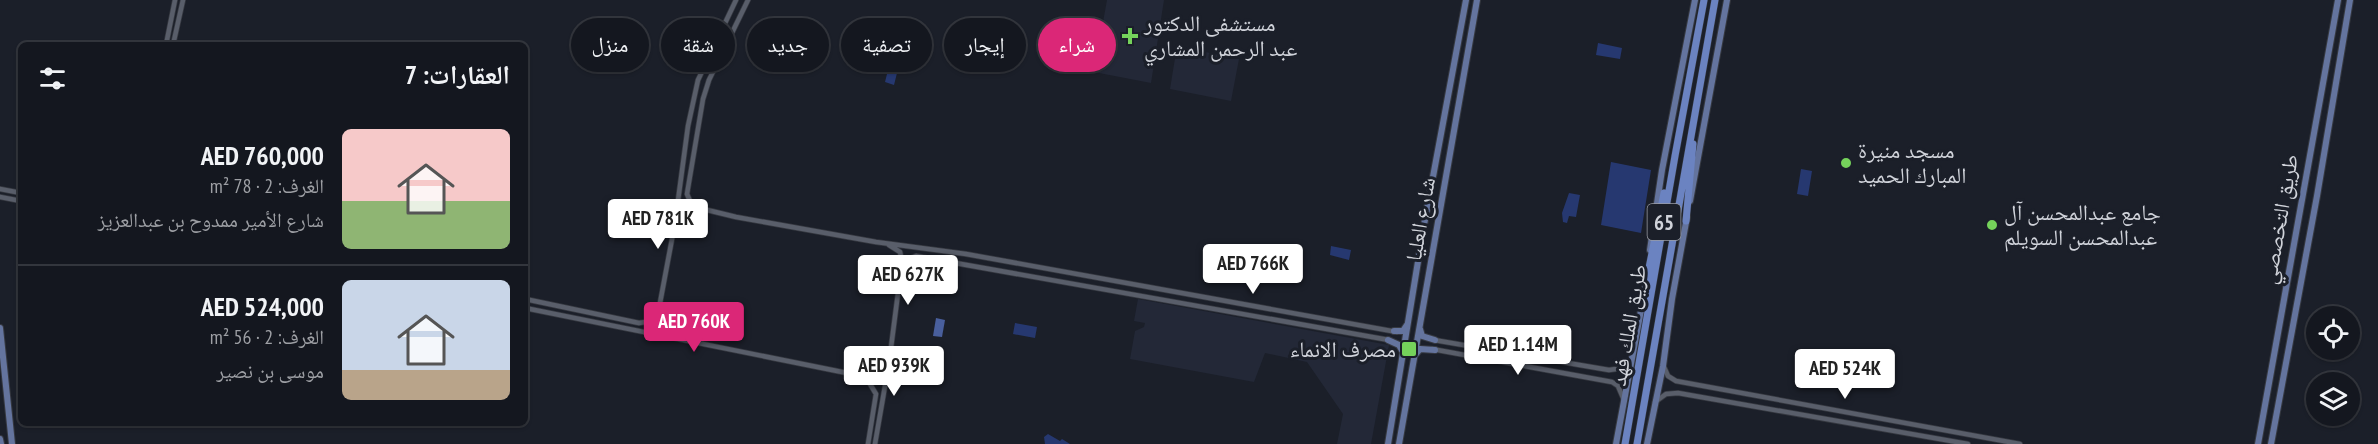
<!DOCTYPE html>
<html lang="ar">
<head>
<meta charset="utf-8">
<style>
	body { margin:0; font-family:"PT Sans Narrow","Noto Naskh Arabic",sans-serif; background:#21242c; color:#f1f3f6; direction:rtl; height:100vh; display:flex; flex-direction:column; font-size:22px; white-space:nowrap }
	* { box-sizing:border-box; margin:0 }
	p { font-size:20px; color:#9d9fa4 }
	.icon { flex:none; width:33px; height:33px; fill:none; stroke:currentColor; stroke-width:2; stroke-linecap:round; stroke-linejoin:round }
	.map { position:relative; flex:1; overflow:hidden; direction:ltr }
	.details { position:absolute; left:18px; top:42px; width:510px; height:384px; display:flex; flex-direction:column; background:#14171f; border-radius:9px; box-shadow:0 2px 4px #0004,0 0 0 2px #33363d; direction:rtl }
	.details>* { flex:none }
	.banner { position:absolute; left:546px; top:18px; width:570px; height:54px; direction:rtl; display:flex; gap:12px }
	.fabs { position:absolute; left:2306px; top:306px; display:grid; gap:12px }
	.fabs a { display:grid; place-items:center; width:54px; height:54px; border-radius:50%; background:#14171f; box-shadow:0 2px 4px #0004,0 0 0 2px #33363d; font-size:30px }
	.price { position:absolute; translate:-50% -51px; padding:0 14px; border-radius:6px; background:#fff; color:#222; font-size:20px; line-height:39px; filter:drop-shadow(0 2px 3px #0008) }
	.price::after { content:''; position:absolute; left:50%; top:36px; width:18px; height:14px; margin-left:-9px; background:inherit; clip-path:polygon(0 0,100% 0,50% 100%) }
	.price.on { background:#db2777; color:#fff }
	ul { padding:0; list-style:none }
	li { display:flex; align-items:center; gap:18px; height:150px; padding:0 18px }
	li+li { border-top:2px solid #33363d }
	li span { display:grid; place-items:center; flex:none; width:168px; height:120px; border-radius:9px; color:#555 }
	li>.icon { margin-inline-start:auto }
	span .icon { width:72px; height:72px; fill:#fffc; stroke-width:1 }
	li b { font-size:26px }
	h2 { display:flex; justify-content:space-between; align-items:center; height:72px; padding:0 18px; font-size:26px }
	.chip { padding:0 21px; border-radius:27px; background:#14171f; box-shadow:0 2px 4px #0004,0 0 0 2px #33363d; font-size:21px; line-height:54px }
	.chip.on { background:#db2777; color:#fff }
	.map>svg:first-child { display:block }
	.built { fill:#232837 }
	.green { fill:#263870 }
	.water { fill:#495f9d }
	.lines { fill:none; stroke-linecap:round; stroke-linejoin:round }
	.minor-casing { stroke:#363941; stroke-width:6 }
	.major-casing { stroke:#363941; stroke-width:8 }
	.highway-casing { stroke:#363941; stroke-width:8 }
	.minor { stroke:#595e6a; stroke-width:4.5 }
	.major { stroke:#64749e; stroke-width:6 }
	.highway { stroke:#6b83c1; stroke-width:7 }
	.poi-dot { fill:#75d25b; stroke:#1b1f29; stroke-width:2 }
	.labels { text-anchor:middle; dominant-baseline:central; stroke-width:6; stroke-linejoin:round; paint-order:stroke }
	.shield { fill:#1b1f29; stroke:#9a9da5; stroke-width:1.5 }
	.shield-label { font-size:21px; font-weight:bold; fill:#d0d3da }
	.poi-label { font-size:22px; fill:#d0d3da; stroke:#1b1f29; text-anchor:start }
	.street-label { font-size:22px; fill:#d0d3da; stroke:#1b1f29 }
</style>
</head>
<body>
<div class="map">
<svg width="2378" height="444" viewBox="0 0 2378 444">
	<rect width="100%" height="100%" fill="#1b1f29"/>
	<!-- built -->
	<path class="built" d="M 1107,0 L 1164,0 L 1151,83 L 1094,72 Z
		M 1177,46 L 1239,59 L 1231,101 L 1170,89 Z
		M 1138,299 L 1389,345 L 1371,444 L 1337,444 L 1343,414 L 1307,362 L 1265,353 L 1254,382 L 1130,359 L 1135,331 L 1144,327 L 1145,323 L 1134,321 Z"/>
	<!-- green -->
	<path class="green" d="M 1598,43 L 1622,48 L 1620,59 L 1596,55 Z
		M 889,66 L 896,68 L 897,73 L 894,85 L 885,82 Z
		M 1611,162 L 1651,170 L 1641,233 L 1601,225 Z
		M 1801,169 L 1812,171 L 1808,196 L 1797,194 Z
		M 1569,193 L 1580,195 L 1576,217 L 1569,216 L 1567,223 L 1563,222 L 1562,213 Z
		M 1331,246 L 1351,250 L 1349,260 L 1330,255 Z
		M 1015,323 L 1037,327 L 1035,338 L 1013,334 Z
		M 1048,434 L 1060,441 L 1062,439 L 1070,444 L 1045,444 L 1044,437 Z"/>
	<!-- water -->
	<path class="water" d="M 936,318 L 945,320 L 942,337 L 933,336 Z"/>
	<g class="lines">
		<defs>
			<path id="minor" d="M 748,0 L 709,80 L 703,99 L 687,194 L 690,201 L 699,208 L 736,217 L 876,242 L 966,254 L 1397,332
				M 166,45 L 175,0
				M 173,45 L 183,0
				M 0,189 L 21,193
				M 0,197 L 21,201
				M 676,223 L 686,213 L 702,211
				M 889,245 L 900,252 L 903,266
				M 525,299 L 639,323 L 652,321 L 660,303 L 675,223 L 688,126 L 698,80 L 736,0
				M 660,306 L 662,327 L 668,332 L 689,339
				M 525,308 L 852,374 L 867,379 L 876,394 L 868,444
				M 1434,340 L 1609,370 L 1623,368 L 1632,359
				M 1432,349 L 1612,382 L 1618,386 L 1624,400
				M 1664,367 L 1668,376 L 1676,381 L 2020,444
				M 859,374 L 876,375 L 885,366 L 887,356
				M 1655,402 L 1666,394 L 1678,393 L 1968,444
				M 875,444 L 889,363 L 901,270 L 909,259 L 916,256 L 1389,340"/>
			<path id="major" d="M 1690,201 L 1727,0
				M 1650,250 L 1662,170 L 1695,0
				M 0,328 L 12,444
				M 1420,329 L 1422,336 L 1435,340
				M 1394,331 L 1403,331 L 1407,325
				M 1388,340 L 1399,345 L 1403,352
				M 1416,354 L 1420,349 L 1435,350
				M 0,439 L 1,444
				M 1388,444 L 1424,225 L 1466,0
				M 1399,444 L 1477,0
				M 1616,444 L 1647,278
				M 1647,444 L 1663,366 L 1672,299 L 1687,217
				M 2258,444 L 2338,0
				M 2271,444 L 2317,196 L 2350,0"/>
			<path id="highway" d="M 1686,221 L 1693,144
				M 1646,283 L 1664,193
				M 1625,444 L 1675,156 L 1704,0
				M 1637,444 L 1715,0"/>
		</defs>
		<!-- minor casing -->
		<use href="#minor" class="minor-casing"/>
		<!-- major casing -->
		<use href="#major" class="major-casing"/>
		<!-- highway casing -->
		<use href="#highway" class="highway-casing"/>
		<!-- minor -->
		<use href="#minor" class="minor"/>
		<!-- major -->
		<use href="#major" class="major"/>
		<!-- highway -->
		<use href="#highway" class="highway"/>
	</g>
	<!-- markers -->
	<g class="poi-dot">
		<path d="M1127 27h6v6h6v6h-6v6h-6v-6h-6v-6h6z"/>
		<circle cx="1846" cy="163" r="6"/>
		<circle cx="1992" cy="225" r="6"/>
		<rect x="1401" y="341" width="16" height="16" rx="3"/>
	</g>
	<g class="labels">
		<!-- shield labels -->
		<rect class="shield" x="1647.5" y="204" width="33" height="36" rx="4.5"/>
		<g class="shield-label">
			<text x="1664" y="222">65</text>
		</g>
		<!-- poi labels -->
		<g class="poi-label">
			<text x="1144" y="23">مستشفى الدكتور<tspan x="1144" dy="25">عبد الرحمن المشاري</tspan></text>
			<text x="1858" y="150">مسجد منيرة<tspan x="1858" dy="25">المبارك الحميد</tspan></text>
			<text x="2004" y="212">جامع عبدالمحسن آل<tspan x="2004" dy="25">عبدالمحسن السويلم</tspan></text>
			<text x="1396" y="349" text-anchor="end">مصرف الانماء</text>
		</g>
		<!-- street labels -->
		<g class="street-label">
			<text transform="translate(1420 219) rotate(-80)">شارع العليا</text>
			<text transform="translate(2279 219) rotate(-80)">طريق التخصصي</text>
			<text transform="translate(1628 325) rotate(-80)">طريق الملك فهد</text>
		</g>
	</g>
</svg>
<div class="fabs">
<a><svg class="icon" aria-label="locate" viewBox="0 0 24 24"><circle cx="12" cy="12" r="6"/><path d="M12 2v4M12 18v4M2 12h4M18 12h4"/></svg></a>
<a><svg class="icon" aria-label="layers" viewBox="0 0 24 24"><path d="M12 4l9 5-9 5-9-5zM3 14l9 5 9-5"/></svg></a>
</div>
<b class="price" style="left:658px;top:250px">AED 781K</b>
<b class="price" style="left:1253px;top:295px">AED 766K</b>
<b class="price" style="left:908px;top:306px">AED 627K</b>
<b class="price on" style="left:694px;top:353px">AED 760K</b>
<b class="price" style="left:1518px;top:376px">AED 1.14M</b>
<b class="price" style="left:894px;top:397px">AED 939K</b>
<b class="price" style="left:1845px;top:400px">AED 524K</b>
<div class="banner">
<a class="chip on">شراء</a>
<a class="chip">إيجار</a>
<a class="chip">تصفية</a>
<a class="chip">جديد</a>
<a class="chip">شقة</a>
<a class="chip">منزل</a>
</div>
<section class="details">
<h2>العقارات: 7<svg class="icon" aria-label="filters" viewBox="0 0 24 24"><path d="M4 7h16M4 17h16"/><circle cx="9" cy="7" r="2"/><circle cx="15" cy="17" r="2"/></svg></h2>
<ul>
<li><span style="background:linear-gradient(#f6c9c9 60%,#8fb573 0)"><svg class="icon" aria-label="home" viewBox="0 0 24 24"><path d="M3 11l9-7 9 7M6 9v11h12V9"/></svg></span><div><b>AED 760,000</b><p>الغرف: 2 · 78 m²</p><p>شارع الأمير ممدوح بن عبدالعزيز</p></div></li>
<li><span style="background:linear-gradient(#c9d6e8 75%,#b9a48a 0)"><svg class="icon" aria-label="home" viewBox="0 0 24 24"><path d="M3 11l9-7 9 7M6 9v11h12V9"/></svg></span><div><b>AED 524,000</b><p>الغرف: 2 · 56 m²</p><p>موسى بن نصير</p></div></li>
</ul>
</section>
</div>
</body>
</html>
